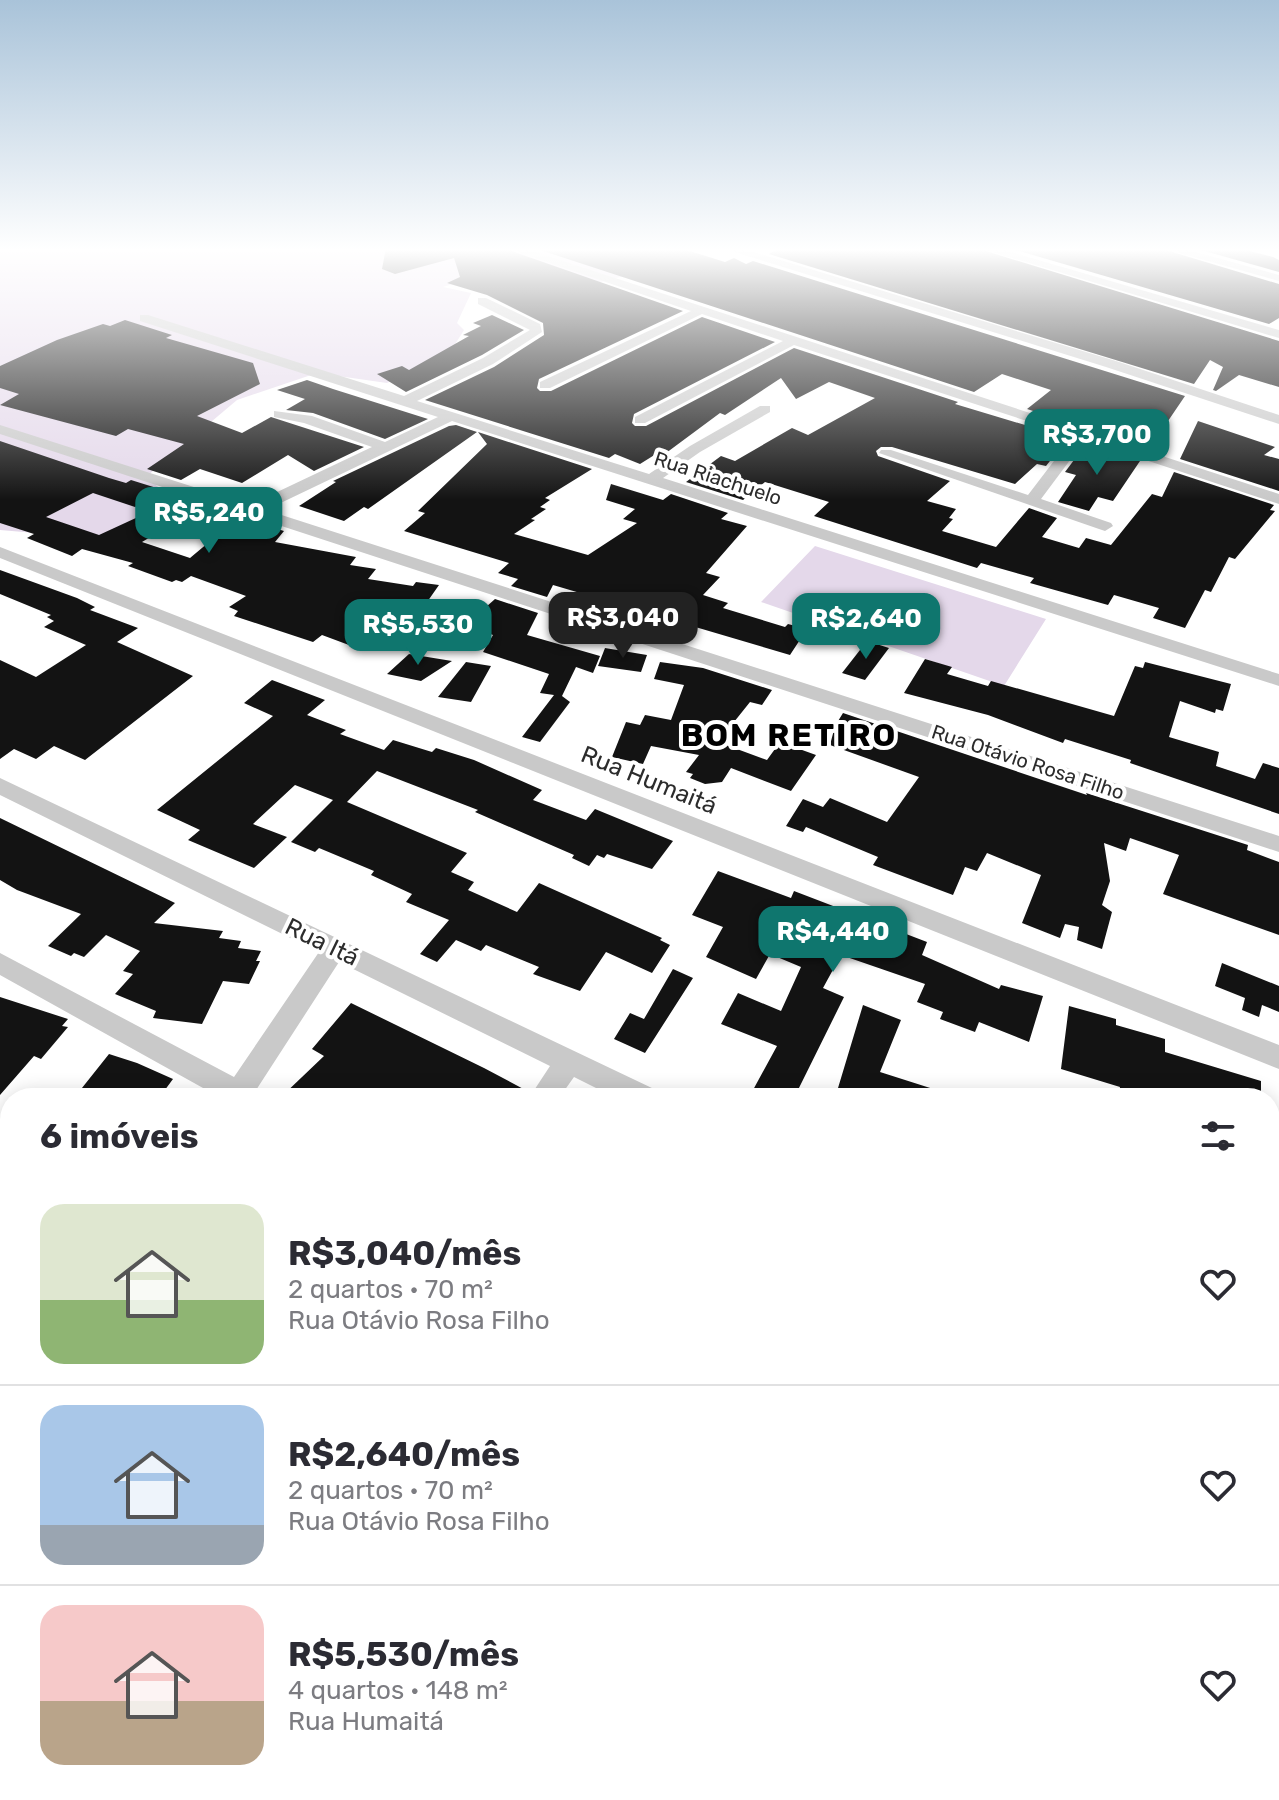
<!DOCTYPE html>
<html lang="pt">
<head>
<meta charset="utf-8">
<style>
	body { margin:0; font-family:Rubik,sans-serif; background:#f2f2f3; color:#2b2b33; height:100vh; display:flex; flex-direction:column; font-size:30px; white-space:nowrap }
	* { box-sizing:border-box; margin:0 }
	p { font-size:26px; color:#7c7c81 }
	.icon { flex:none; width:44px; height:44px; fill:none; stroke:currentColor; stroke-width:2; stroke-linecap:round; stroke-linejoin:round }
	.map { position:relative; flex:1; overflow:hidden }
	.details { position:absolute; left:0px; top:1088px; width:1280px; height:712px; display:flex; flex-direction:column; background:#fff; border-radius:32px 32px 0 0; box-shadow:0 4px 20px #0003 }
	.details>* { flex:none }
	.price { position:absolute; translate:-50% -68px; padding:0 18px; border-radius:16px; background:#0f766e; color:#fff; font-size:26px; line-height:52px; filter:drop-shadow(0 2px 4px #0008) }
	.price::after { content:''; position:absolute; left:50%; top:48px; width:24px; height:18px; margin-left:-12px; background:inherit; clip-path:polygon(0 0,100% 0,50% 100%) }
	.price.current { background:#222; color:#fff }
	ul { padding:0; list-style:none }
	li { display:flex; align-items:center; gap:24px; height:200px; padding:0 40px }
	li+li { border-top:2px solid #e1e1e2 }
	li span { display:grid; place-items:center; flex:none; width:224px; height:160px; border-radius:24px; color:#555 }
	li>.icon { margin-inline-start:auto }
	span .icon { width:96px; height:96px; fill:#fffc; stroke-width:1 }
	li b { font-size:34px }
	h2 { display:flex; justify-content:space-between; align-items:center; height:96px; padding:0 40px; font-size:34px }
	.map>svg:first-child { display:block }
	.green { fill:#e4d8ea }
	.building { fill:#131313 }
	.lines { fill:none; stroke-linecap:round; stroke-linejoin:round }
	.street { fill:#c9c9c9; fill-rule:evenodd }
	.labels { text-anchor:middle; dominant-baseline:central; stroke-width:8; stroke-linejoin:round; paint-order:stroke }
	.far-street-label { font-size:20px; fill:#2c2c2c; stroke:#fff }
	.street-label { font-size:24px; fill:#2c2c2c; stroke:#fff }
	.district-label { font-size:32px; font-weight:bold; letter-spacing:2px; fill:#000; stroke:#fff }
</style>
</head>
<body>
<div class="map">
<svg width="1279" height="1800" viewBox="0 0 1279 1800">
	<rect width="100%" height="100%" fill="#fff"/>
	<!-- green -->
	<path class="green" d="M 0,248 L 606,248 L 651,269 L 570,290 L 479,276 L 443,287 L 471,293 L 457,323 L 464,330 L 449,354 L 387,383 L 317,373 L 237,400 L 147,476 L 176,505 L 117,540 L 0,530 Z
		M 815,546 L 1046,619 L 1004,686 L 761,602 Z"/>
	<!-- building -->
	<path class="building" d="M 386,248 L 503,248 L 683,311 L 539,379 L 537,388 L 540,391 L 551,391 L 702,317 L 775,342 L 634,414 L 632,423 L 635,426 L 646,426 L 794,348 L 958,402 L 955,404 L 1068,438 L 1046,466 L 1037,464 L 1015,484 L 892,447 L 881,447 L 876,451 L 878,456 L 950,481 L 927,501 L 956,509 L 949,518 L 953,519 L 942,531 L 996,547 L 1029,508 L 1057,518 L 1042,537 L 1079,548 L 1086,538 L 1111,545 L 1152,494 L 1162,497 L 1174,472 L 1274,505 L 1270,510 L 1275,511 L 1235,559 L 1229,557 L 1211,592 L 1205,590 L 1185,628 L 1153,618 L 1159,608 L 1114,595 L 1108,605 L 1030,583 L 1034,578 L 981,563 L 977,568 L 814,516 L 829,502 L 765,482 L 743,500 L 686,482 L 721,456 L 735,461 L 792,428 L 808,435 L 875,398 L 829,382 L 796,399 L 781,378 L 725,415 L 720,413 L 662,456 L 656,454 L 640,464 L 615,454 L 609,458 L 425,400 L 494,367 L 544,335 L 543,323 L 487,295 L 447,283 L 460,277 L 454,258 L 395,274 L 382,269 Z
		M 534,248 L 680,248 L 725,262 L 734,258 L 746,264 L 753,261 L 1185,396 L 1149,449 L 1027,409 L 1051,390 L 1002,374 L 974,392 Z
		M 779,248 L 976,248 L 1279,341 L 1279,387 L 1239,375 L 1216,391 L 1213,390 L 1223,367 L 1210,360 L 1194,384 L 769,254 Z
		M 1009,248 L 1159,248 L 1279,284 L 1279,318 L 1269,324 Z
		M 1194,248 L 1238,248 L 1273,257 L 1279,260 L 1279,272 Z
		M 492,315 L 524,330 L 482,355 L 406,392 L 377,374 L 402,366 L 409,370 L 469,336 L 463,335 L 481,326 L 473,323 Z
		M 125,320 L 172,335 L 166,338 L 253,363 L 260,384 L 197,416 L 242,433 L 271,417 L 364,447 L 314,471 L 288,455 L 242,483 L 200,469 L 181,480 L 147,469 L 184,444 L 128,429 L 116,436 L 0,405 L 19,394 L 0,388 L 0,366 L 57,340 L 103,324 L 110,326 Z
		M 307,380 L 333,389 L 428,419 L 385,439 L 313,413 L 286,410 L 305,399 L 277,390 Z
		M 1198,421 L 1275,447 L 1264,455 L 1279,459 L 1279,491 L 1180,459 Z
		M 456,425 L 477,432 L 368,509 L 364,507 L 344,521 L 299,506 L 336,482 L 333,481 L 449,426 Z
		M 478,432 L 592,469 L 545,498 L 550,500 L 540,507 L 546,509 L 531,519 L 535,520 L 514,534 L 588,555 L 637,523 L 623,519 L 635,509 L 606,500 L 611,484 L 663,500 L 671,494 L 728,513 L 721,519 L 747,526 L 706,573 L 720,577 L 703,595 L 728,603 L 723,608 L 785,627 L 788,624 L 807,629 L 790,655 L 553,585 L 547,597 L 511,586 L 518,579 L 498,573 L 509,563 L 404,531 L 425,513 L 418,511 L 487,444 Z
		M 0,441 L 109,478 L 126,483 L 131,480 L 163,490 L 135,507 L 93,493 L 46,517 L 99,535 L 151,511 L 159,512 L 179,520 L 142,542 L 190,558 L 239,517 L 284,531 L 275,542 L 356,557 L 350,565 L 376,569 L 368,579 L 413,586 L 416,582 L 439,585 L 425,605 L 421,605 L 416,612 L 402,610 L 357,648 L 322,635 L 313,642 L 234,616 L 238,611 L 229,607 L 246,596 L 191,576 L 182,582 L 176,580 L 172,582 L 128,566 L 133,563 L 82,549 L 72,556 L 27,538 L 34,534 L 0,523 Z
		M 1086,444 L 1140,461 L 1113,501 L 1098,497 L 1089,511 L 1058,502 L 1076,475 L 1065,472 Z
		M 0,570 L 77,598 L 95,607 L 90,610 L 138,628 L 117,642 L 193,676 L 85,760 L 54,746 L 36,759 L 14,749 L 0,759 L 0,660 L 36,677 L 86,645 L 44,627 L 54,621 L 47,617 L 51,615 L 0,594 Z
		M 495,599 L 538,613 L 527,635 L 600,656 L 593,673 L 576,667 L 562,696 L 570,702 L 540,742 L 522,737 L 554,695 L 540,693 L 549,674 L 483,652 L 493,635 L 472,627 L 476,623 L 472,621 L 477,615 Z
		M 867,641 L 889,648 L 865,680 L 842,673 Z
		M 605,648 L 647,655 L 641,672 L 598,666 Z
		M 409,654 L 452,661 L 421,681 L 387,674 Z
		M 925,659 L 952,667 L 947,674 L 988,686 L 991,681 L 1114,716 L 1135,666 L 1143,668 L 1145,662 L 1231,684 L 1223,711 L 1216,709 L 1215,713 L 1180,701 L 1169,737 L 1219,752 L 1216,766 L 1255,779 L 1263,763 L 1279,768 L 1279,814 L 1130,763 L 1131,760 L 1065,739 L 1063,743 L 988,715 L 904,693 Z
		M 466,662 L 491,666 L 471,702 L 438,697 Z
		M 660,662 L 703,668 L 772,690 L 762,705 L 750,702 L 718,742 L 767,760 L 780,742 L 816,755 L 791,791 L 731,768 L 722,782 L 705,784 L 690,778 L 693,774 L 686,772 L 699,755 L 651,746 L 643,764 L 612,757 L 626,722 L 640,725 L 645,715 L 671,720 L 684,685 L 654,679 Z
		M 272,680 L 325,700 L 307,715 L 346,730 L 340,734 L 384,750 L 393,740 L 432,752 L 436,748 L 474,760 L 542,790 L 533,800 L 586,820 L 595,809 L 673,841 L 652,869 L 607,854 L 604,858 L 597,855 L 589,866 L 572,858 L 574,855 L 475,812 L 478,810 L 377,771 L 347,802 L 467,853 L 451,872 L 474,882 L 468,890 L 517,912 L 539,883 L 662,938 L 660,940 L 670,945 L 652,973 L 606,952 L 580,991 L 533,974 L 539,967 L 486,945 L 481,951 L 456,940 L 437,962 L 420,954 L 449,920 L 406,902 L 412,894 L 371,875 L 374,871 L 319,848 L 315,852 L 291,842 L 333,800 L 295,785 L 253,824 L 287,837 L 254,868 L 188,840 L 200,830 L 157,810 L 273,716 L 244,703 Z
		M 843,713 L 1087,795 L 1086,793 L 1248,845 L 1247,850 L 1279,862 L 1279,935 L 1163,894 L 1179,855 L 1130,838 L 1126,851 L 1104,843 L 1110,881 L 1102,905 L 1112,912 L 1102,949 L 1077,940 L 1079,927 L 1065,924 L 1060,938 L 1022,923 L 1041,875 L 987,853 L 977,871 L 965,867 L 953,895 L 873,865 L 878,857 L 806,827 L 803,832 L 786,826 L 803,799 L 823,807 L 830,798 L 887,822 L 919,777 L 830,745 L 835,726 Z
		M 0,818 L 175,903 L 154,923 L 223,931 L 219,938 L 241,941 L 238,948 L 261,951 L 256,961 L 260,961 L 249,984 L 223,981 L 202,1024 L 153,1018 L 156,1011 L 115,994 L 133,974 L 123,971 L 140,951 L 106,935 L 84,957 L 74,953 L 71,956 L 48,946 L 81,914 L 17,890 L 0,880 Z
		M 718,871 L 791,898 L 794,891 L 927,942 L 922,955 L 999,989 L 1001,985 L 1043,996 L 1029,1042 L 979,1022 L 975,1032 L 940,1019 L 943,1012 L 917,1002 L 925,984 L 841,955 L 823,988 L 844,997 L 794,1098 L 769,1098 L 753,1090 L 777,1046 L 721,1024 L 738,993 L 781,1011 L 801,967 L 770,954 L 756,979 L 706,957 L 723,927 L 692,915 Z
		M 1222,963 L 1279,986 L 1279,1012 L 1262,1005 L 1259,1017 L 1242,1010 L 1245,998 L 1215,986 Z
		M 673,969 L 693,978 L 645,1053 L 614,1039 L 630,1013 L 644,1019 Z
		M 0,997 L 68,1019 L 62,1026 L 68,1027 L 41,1059 L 34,1056 L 0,1095 Z
		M 351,1003 L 484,1068 L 529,1092 L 526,1098 L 280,1098 L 324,1056 L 312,1049 Z
		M 863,1005 L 901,1020 L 880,1072 L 949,1094 L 948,1098 L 835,1098 Z
		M 1069,1006 L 1116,1019 L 1116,1025 L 1165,1039 L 1165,1052 L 1261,1081 L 1261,1098 L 1118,1098 L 1120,1087 L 1061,1069 Z
		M 109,1054 L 137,1063 L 173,1079 L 159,1098 L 74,1098 Z"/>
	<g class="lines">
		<!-- street -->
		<path class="street" d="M 506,248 L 523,248 L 1279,494 L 1279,504 L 1085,440 L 1041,499 L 1111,523 L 1113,526 L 1105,531 L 1099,529 L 879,453 L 881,450 L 891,450 L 1028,495 L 1073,436 L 794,345 L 645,423 L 635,423 L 635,417 L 783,341 L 702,314 L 550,388 L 540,388 L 540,382 L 691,311 Z
			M 722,248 L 740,248 L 1116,361 L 1279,415 L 1279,424 L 1106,367 Z
			M 979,248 L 997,248 L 1279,330 L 1279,338 Z
			M 1162,248 L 1181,248 L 1279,275 L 1279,281 Z
			M 478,298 L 486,298 L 540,324 L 542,332 L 493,364 L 417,401 L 649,474 L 690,446 L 760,406 L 770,406 L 770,412 L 700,452 L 663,478 L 1279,674 L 1279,686 L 452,421 L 266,510 L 1279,836 L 1279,852 L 0,434 L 0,425 L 250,505 L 372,447 L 304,423 L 274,417 L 274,411 L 312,416 L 385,442 L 438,417 L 140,321 L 140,315 L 148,315 L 404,396 L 483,358 L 530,330 L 478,304 Z
			M 0,547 L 1279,1045 L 1279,1069 L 0,558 Z
			M 0,778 L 654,1089 L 658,1098 L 616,1098 L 574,1077 L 559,1098 L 529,1098 L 550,1066 L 339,962 L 251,1098 L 221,1098 L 0,975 L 0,953 L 234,1077 L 319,952 L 0,795 Z
			M 10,1368 L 10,1405 L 0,1409 L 0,1372 Z
			M 1270,1385 L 1279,1389 L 1279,1423 L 1270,1419 Z
			M 203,1790 L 254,1790 L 258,1800 L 207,1800 Z"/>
	</g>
	<!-- sky -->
	<linearGradient id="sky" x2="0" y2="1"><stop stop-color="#a9c3d9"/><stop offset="0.5" stop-color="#fff"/><stop offset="1" stop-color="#fff" stop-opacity="0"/></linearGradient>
	<rect width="1279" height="500" fill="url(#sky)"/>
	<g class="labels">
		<!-- far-street labels -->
		<g class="far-street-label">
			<text transform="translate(718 478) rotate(18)">Rua Riachuelo</text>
			<text transform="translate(1028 762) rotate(18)">Rua Otávio Rosa Filho</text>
		</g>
		<!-- street labels -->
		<g class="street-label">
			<text transform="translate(649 780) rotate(22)">Rua Humaitá</text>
			<text transform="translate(322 942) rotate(26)">Rua Itá</text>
		</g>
		<!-- district labels -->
		<g class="district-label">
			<text x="789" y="735">BOM RETIRO</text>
		</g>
	</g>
</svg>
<b class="price" style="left:1097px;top:477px">R$3,700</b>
<b class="price" style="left:209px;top:555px">R$5,240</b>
<b class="price current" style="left:623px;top:660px">R$3,040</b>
<b class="price" style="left:866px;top:661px">R$2,640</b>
<b class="price" style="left:418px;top:667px">R$5,530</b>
<b class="price" style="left:833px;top:974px">R$4,440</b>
<section class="details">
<h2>6 imóveis<svg class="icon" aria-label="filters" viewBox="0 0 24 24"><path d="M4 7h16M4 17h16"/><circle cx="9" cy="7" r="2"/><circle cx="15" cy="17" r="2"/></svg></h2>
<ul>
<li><span style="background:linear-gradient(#dfe7d0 60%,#8fb573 0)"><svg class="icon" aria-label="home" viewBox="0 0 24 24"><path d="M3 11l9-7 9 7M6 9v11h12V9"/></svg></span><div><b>R$3,040/mês</b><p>2 quartos · 70 m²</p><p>Rua Otávio Rosa Filho</p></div><svg class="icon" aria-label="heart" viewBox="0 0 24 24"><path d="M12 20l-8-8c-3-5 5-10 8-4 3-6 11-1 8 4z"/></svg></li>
<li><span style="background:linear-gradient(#a9c7e8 75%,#9aa5b1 0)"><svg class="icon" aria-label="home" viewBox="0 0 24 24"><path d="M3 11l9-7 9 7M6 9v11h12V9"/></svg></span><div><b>R$2,640/mês</b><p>2 quartos · 70 m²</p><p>Rua Otávio Rosa Filho</p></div><svg class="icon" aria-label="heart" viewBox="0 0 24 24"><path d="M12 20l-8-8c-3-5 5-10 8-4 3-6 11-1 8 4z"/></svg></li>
<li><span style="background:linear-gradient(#f6c9c9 60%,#b9a48a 0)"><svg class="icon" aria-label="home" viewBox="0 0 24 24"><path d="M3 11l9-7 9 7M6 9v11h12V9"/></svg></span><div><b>R$5,530/mês</b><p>4 quartos · 148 m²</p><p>Rua Humaitá</p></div><svg class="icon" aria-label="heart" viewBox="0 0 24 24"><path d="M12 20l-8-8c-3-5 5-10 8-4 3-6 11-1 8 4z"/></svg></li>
</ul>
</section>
</div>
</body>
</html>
